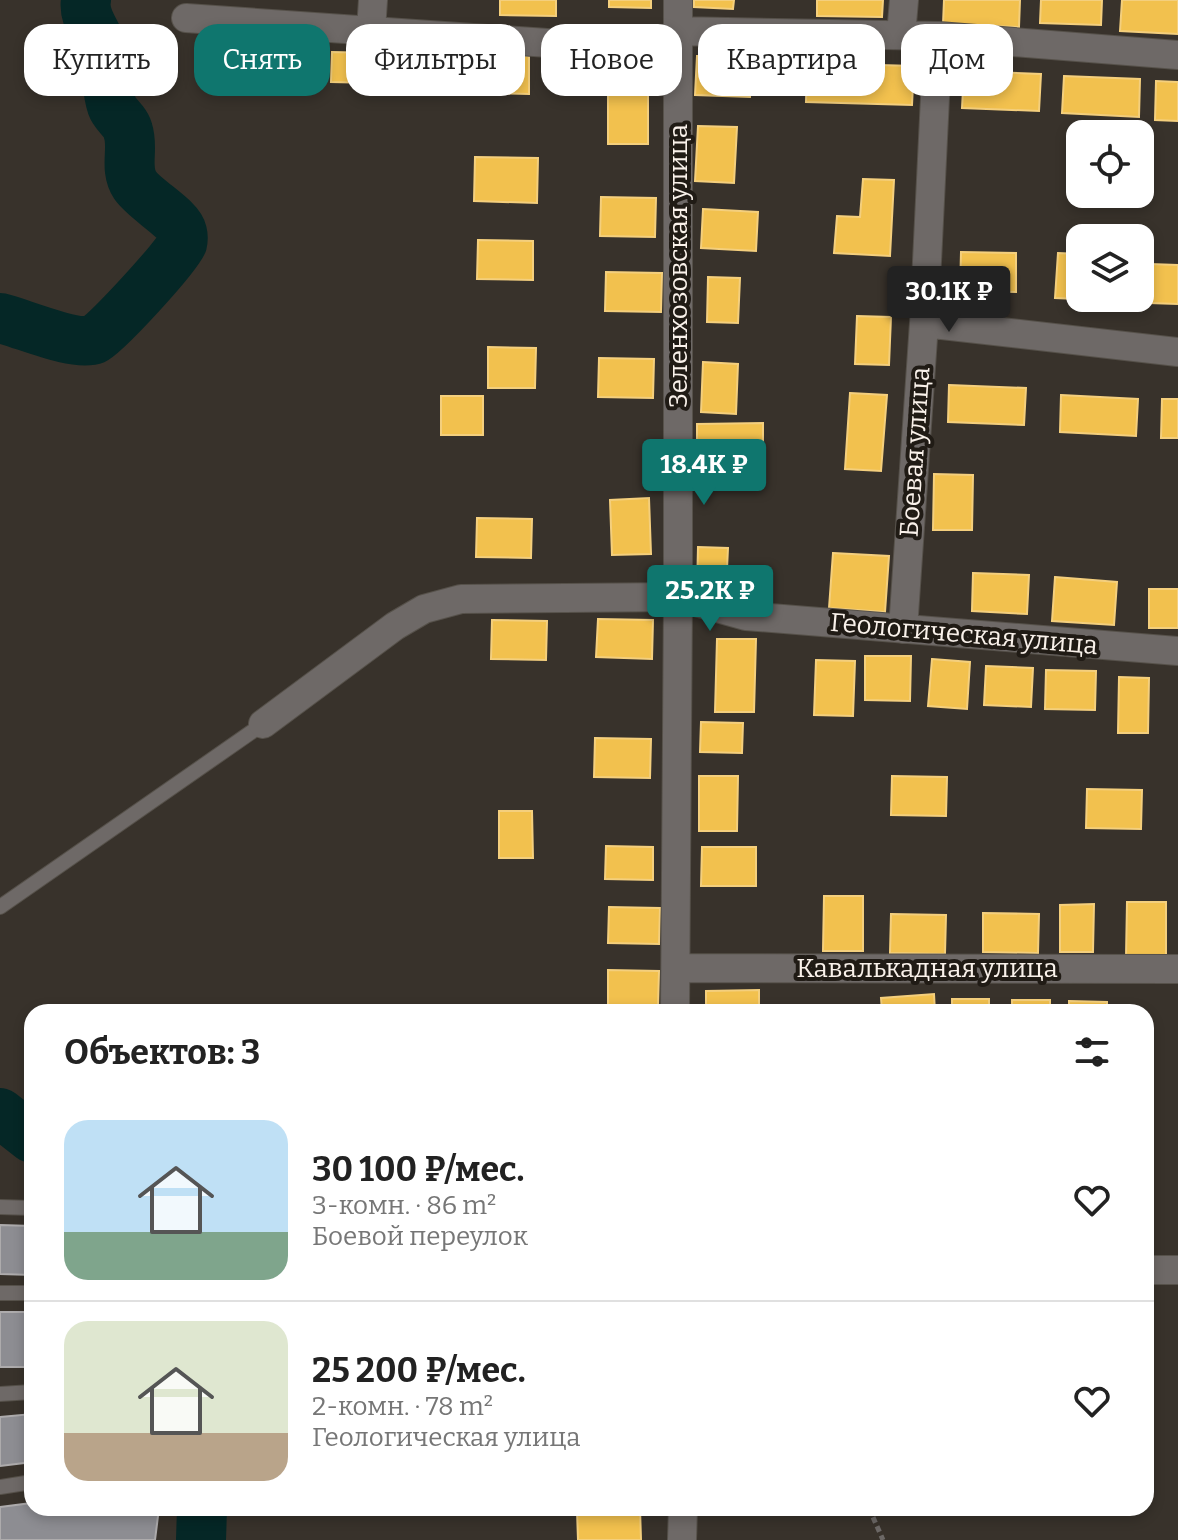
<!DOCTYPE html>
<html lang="ru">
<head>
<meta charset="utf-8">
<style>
	body { margin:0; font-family:Bitter,serif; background:#f6f6f6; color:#222; height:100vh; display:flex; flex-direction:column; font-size:30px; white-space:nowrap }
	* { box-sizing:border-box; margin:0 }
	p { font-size:26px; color:#767676 }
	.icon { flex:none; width:44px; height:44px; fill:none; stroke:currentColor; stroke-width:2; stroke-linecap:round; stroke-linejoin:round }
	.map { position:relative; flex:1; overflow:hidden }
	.side { position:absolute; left:24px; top:1004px; width:1130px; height:512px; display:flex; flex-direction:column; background:#fff; border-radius:24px; box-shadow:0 4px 12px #0003 }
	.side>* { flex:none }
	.top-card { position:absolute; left:24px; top:24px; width:1130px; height:72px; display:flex; gap:16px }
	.controls { position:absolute; left:1066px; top:120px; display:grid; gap:16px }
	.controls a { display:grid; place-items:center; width:88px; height:88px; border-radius:16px; background:#fff; box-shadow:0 4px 12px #0003; font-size:40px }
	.price { position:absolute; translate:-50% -68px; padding:0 18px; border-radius:8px; background:#0f766e; color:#fff; font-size:26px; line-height:52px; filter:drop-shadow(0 2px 4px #0008) }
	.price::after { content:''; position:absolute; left:50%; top:48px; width:24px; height:18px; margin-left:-12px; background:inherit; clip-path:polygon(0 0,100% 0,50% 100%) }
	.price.selected { background:#222; color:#fff }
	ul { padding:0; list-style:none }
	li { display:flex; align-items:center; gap:24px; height:200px; padding:0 40px }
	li+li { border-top:2px solid #e0e0e0 }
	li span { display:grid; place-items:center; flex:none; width:224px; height:160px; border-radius:24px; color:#555 }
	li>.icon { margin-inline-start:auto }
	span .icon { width:96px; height:96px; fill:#fffc; stroke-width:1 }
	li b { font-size:34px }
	h2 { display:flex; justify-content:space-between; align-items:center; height:96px; padding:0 40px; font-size:34px }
	.tag { padding:0 28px; border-radius:24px; background:#fff; box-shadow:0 4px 12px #0003; font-size:28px; line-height:72px }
	.tag.selected { background:#0f766e; color:#fff }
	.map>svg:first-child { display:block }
	.homes { fill:#f2c14e; stroke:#f4cf7d; stroke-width:2 }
	.industry { fill:#8d8d92; stroke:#adabac; stroke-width:2 }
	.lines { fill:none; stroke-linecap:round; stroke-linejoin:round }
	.river { stroke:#052726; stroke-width:50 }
	.service-casing { stroke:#56514a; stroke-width:16 }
	.minor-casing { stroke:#56514a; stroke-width:30 }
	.path { stroke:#6c6866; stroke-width:5; stroke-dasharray:6 4; stroke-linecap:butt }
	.service { stroke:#6e6967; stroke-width:14 }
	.minor { stroke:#6e6967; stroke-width:28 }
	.labels { text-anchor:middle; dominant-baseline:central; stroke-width:8; stroke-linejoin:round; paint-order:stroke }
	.street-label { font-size:26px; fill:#f9f1ea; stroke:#201b15 }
</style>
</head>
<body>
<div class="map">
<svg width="1178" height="1540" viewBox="0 0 1178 1540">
	<rect width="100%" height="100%" fill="#38322b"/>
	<!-- homes -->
	<path class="homes" d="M 500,0 L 556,0 L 556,16 L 500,15 Z
		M 609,0 L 651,0 L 651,8 L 609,7 Z
		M 694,0 L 734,0 L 733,9 L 694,7 Z
		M 817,0 L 883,0 L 882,17 L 817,16 Z
		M 944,0 L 1020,0 L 1019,27 L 943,24 Z
		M 1041,0 L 1102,0 L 1101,25 L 1040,23 Z
		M 1122,0 L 1178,0 L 1178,34 L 1120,31 Z
		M 332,52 L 375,53 L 374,83 L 331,82 Z
		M 394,54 L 441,55 L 440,88 L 393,87 Z
		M 476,55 L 529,56 L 529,94 L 476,93 Z
		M 697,56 L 752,58 L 750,97 L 695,95 Z
		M 807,63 L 914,66 L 912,105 L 806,102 Z
		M 964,71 L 1041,74 L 1039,111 L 962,108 Z
		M 1064,76 L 1140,79 L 1139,117 L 1062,113 Z
		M 1156,81 L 1178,82 L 1178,121 L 1155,120 Z
		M 608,89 L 648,89 L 648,144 L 608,144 Z
		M 698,126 L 737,127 L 734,183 L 695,181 Z
		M 475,157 L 538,158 L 537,203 L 474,201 Z
		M 863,179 L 894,180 L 890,256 L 834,253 L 837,216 L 860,217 Z
		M 601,197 L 656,198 L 655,237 L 600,236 Z
		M 703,209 L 758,212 L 756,251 L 701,248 Z
		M 478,240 L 533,241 L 533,280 L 477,279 Z
		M 961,252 L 1016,253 L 1016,292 L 960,291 Z
		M 1058,253 L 1080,254 L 1080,298 L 1125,298 L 1125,301 L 1055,298 Z
		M 1150,264 L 1178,265 L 1178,304 L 1149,303 Z
		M 606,272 L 662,273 L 661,312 L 605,311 Z
		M 708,277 L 740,278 L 738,323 L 707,322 Z
		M 857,316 L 891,317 L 889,365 L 855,364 Z
		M 488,347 L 536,348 L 535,388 L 488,388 Z
		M 599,358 L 654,359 L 653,398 L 598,397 Z
		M 703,362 L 738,364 L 736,414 L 701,412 Z
		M 949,385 L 1026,388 L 1024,425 L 948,422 Z
		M 850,393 L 887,395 L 881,471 L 845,469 Z
		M 1061,395 L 1138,399 L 1136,436 L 1060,432 Z
		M 441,396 L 483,396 L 483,435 L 441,435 Z
		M 1162,399 L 1178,399 L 1178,438 L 1161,438 Z
		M 763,423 L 763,477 L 697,477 L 697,424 Z
		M 934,474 L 973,475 L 972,530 L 933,530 Z
		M 649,498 L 651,554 L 612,555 L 610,500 Z
		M 477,518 L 532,519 L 531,558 L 476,557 Z
		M 698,547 L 728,548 L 726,590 L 697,589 Z
		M 833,553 L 889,556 L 885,612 L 829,608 Z
		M 973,573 L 1029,575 L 1027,614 L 972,611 Z
		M 1055,577 L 1117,582 L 1114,625 L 1052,621 Z
		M 1149,589 L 1178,589 L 1178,628 L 1149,628 Z
		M 598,619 L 653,620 L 652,659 L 596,657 Z
		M 492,620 L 547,621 L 546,660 L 491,659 Z
		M 717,639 L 756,639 L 754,712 L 715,712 Z
		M 865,656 L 911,656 L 910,701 L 865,700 Z
		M 932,659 L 970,662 L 967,709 L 928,706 Z
		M 816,660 L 855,661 L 853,716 L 814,715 Z
		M 986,666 L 1033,668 L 1031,707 L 984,705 Z
		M 1046,670 L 1096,671 L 1095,710 L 1045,709 Z
		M 1119,677 L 1149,678 L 1148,733 L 1118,733 Z
		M 701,722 L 743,723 L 742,753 L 700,752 Z
		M 595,738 L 651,739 L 650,778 L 594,777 Z
		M 699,776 L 738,776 L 737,831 L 699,831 Z
		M 892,776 L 947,777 L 946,816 L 891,815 Z
		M 1087,789 L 1142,790 L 1141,829 L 1086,828 Z
		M 499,811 L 532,811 L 533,858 L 499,858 Z
		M 606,846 L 653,847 L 653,880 L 605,879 Z
		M 702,847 L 756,847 L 756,886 L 701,886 Z
		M 824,896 L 863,896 L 863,951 L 823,951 Z
		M 1127,902 L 1166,902 L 1166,957 L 1126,957 Z
		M 1094,904 L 1093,952 L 1060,952 L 1060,905 Z
		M 609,907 L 660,908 L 659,944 L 608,943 Z
		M 983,913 L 1039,914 L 1038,953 L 983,952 Z
		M 891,914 L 946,915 L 945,954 L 890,953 Z
		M 608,970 L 659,971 L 658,1007 L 608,1006 Z
		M 759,990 L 759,1012 L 706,1012 L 706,991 Z
		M 934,994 L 935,1012 L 882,1012 L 881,998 Z
		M 952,999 L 989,999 L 989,1012 L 952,1012 Z
		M 1012,1000 L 1050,1000 L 1050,1012 L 1012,1012 Z
		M 1069,1001 L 1107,1002 L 1107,1012 L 1069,1012 Z
		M 640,1508 L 641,1540 L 578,1540 L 577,1511 Z"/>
	<!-- industry -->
	<path class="industry" d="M 0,1225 L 32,1226 L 32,1275 L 0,1274 Z
		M 0,1312 L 32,1312 L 32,1367 L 0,1367 Z
		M 32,1414 L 32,1462 L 0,1466 L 0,1417 Z
		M 32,1503 L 32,1508 L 159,1508 L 155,1540 L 0,1540 L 0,1507 Z"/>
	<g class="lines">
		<!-- river -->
		<path class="river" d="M 0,318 C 22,323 75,347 95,339 C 105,335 180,253 182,244 C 183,240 183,236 182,232 C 179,218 145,200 135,185 C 124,168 134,149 128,131 C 126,121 115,115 112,106 C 105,86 109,65 101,45 C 96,30 83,18 86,0
			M 0,1113 L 32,1138
			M 201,1540 L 202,1508"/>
		<defs>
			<path id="service" d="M 0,907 L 263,724
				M 0,1207 L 32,1208
				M 0,1293 L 32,1293
				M 0,1394 L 32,1392
				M 0,1487 L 32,1482"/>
			<path id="minor" d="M 186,18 L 677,52
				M 371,30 L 373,0
				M 677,31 L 938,36 L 1178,55
				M 901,35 L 904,0
				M 924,323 L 1178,352
				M 903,629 L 924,323 L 938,36
				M 263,724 L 395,626 L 424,609 L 461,599 L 678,597 L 746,616 L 1178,651
				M 676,968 L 1178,969
				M 675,1012 L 678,597 L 678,0
				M 1146,1270 L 1178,1270
				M 682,1540 L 683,1508"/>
		</defs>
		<!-- service casing -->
		<use href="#service" class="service-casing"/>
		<!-- minor casing -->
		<use href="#minor" class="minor-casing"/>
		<!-- path -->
		<path class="path" d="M 869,1508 L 883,1540"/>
		<!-- service -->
		<use href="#service" class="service"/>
		<!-- minor -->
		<use href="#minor" class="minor"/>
	</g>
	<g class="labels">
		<!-- street labels -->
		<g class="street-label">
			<text transform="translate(678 266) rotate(-90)">Зеленхозовская улица</text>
			<text transform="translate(915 452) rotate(-86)">Боевая улица</text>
			<text transform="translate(964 634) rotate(5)">Геологическая улица</text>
			<text x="927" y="968">Кавалькадная улица</text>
		</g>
	</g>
</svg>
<div class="controls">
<a><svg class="icon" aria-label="locate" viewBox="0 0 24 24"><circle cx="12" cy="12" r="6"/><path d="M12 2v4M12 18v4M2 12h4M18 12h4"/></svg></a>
<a><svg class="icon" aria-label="layers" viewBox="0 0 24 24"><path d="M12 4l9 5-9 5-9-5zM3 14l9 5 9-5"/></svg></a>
</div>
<b class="price selected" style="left:949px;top:334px">30.1K ₽</b>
<b class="price" style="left:704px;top:507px">18.4K ₽</b>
<b class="price" style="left:710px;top:633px">25.2K ₽</b>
<div class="top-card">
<a class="tag">Купить</a>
<a class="tag selected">Снять</a>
<a class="tag">Фильтры</a>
<a class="tag">Новое</a>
<a class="tag">Квартира</a>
<a class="tag">Дом</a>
</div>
<section class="side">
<h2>Объектов: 3<svg class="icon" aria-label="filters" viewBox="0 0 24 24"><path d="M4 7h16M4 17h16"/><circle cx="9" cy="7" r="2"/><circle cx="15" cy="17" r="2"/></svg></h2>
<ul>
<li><span style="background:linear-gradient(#bfe0f5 70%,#7fa58c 0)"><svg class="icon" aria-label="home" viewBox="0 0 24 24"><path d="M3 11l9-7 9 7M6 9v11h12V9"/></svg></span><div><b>30 100 ₽/мес.</b><p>3-комн. · 86 m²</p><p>Боевой переулок</p></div><svg class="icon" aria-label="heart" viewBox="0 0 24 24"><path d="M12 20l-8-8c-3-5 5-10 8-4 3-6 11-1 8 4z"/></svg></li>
<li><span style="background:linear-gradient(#dfe7d0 70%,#b9a48a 0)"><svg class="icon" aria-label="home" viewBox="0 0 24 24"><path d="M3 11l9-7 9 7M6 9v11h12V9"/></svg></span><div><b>25 200 ₽/мес.</b><p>2-комн. · 78 m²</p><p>Геологическая улица</p></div><svg class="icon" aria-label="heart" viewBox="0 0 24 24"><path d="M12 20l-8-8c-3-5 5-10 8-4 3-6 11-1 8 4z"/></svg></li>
</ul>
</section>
</div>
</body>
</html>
